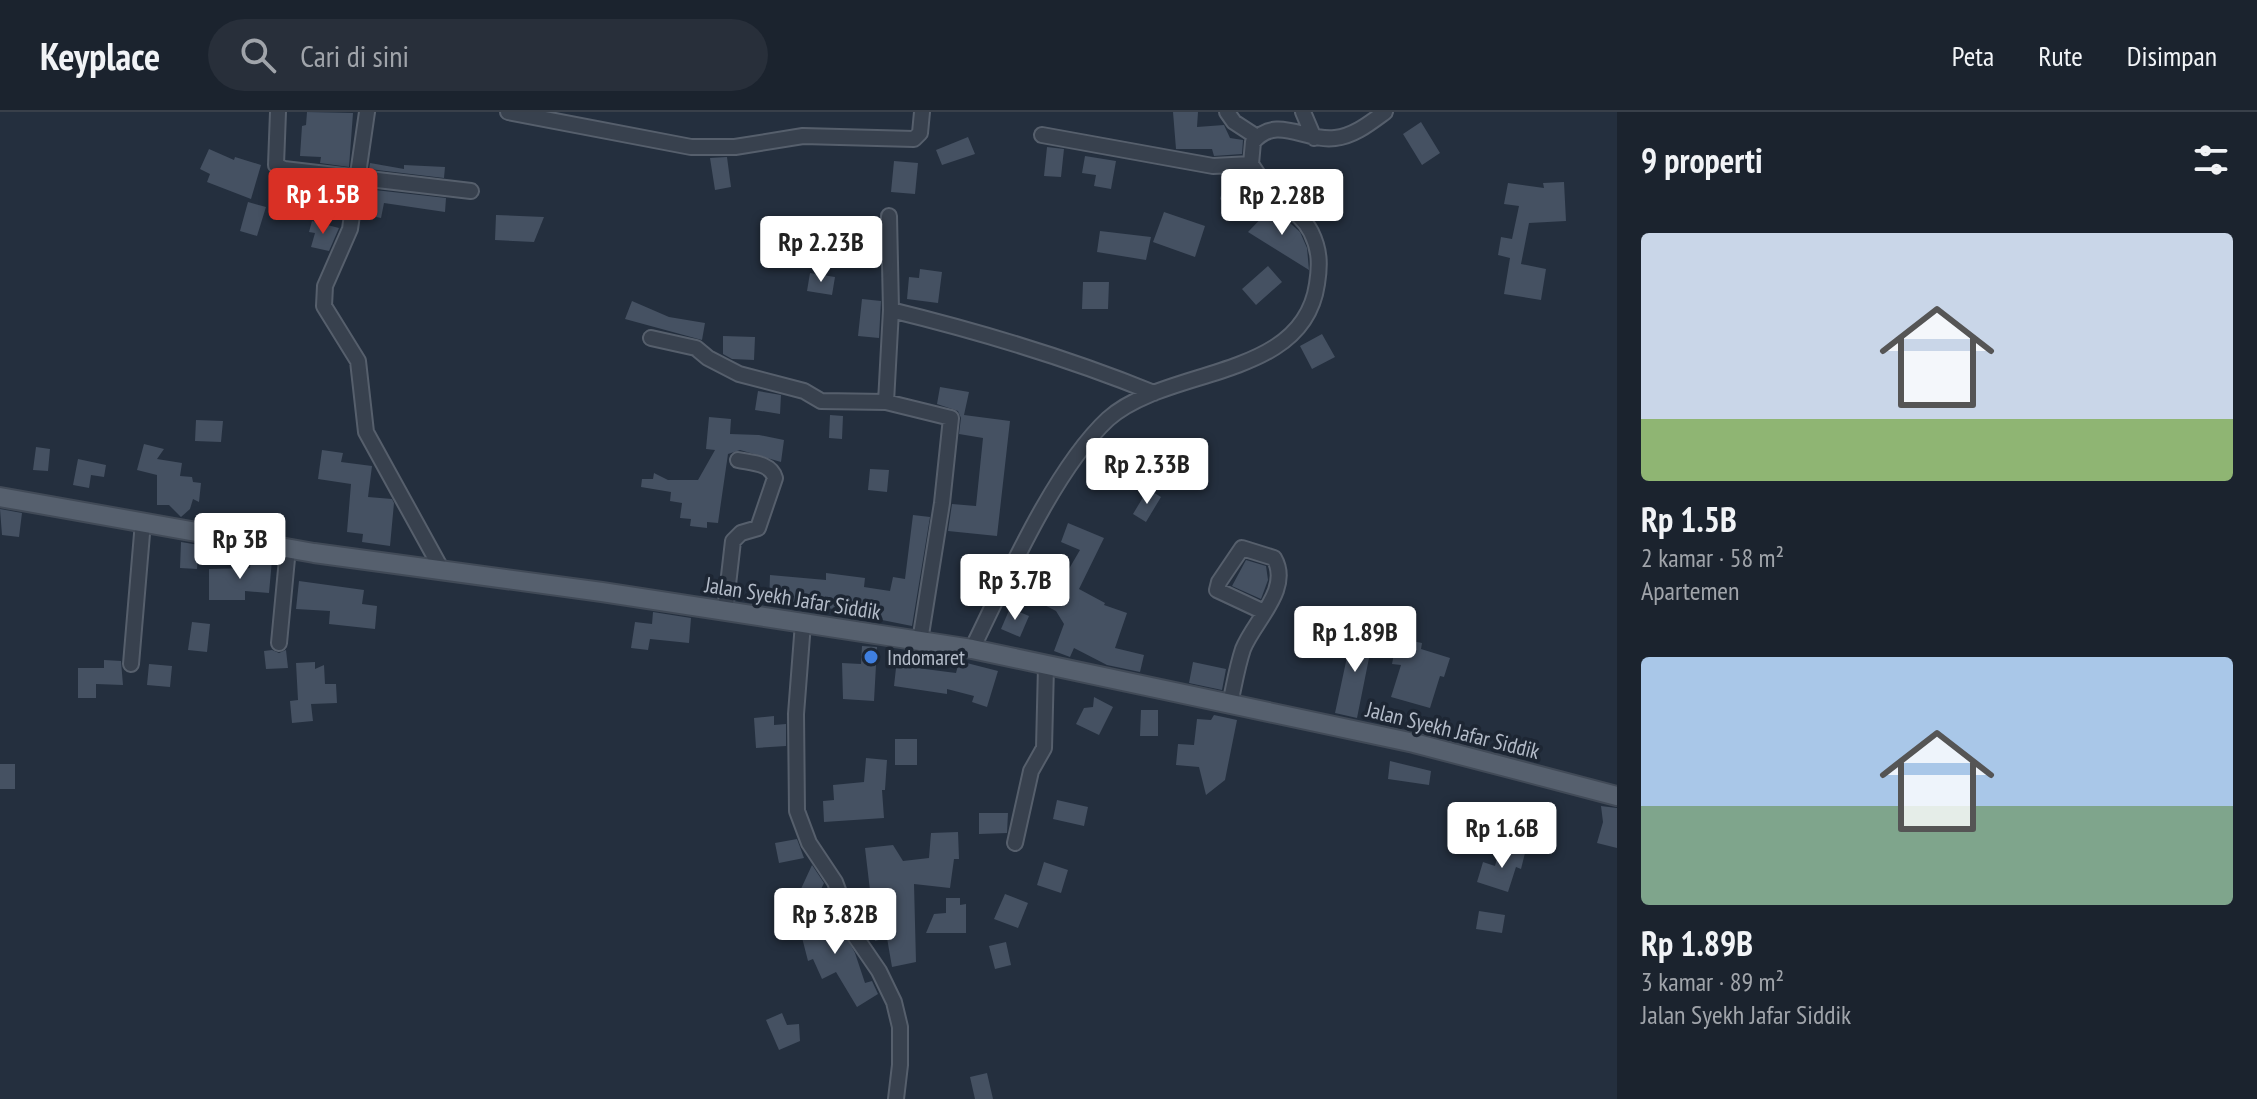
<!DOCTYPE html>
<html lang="id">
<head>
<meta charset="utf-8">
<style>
	body { margin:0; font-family:"PT Sans Narrow",sans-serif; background:#282f3a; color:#f1f3f6; height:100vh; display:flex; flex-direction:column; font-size:30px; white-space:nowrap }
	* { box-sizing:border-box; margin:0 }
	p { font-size:26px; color:#a0a4aa }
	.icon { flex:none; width:44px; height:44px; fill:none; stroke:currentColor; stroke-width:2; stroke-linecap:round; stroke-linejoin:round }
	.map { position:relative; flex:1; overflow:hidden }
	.side { display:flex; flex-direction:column; background:#1b232e; width:640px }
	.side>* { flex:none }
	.price { position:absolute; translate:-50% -68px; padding:0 18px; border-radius:8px; background:#fff; color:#222; font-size:26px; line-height:52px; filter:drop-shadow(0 2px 4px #0008) }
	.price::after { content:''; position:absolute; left:50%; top:48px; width:24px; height:18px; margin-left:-12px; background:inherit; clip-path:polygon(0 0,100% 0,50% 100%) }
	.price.active { background:#d93025; color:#fff }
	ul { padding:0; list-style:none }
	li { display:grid; align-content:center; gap:16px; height:424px; padding:0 24px }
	li span { display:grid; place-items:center; height:248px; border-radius:8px; color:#555 }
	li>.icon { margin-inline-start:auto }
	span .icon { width:144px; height:144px; fill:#fffc; stroke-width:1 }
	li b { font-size:34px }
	h2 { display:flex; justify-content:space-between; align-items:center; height:96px; padding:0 24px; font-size:34px }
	header { display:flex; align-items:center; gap:48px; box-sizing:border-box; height:112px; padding:0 40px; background:#1b232e; border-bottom:2px solid #39404a }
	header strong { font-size:38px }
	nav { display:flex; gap:44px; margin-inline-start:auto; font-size:28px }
	.search { width:560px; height:72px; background:#282f3a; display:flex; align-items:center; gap:20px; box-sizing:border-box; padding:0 28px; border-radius:44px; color:#a0a4aa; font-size:30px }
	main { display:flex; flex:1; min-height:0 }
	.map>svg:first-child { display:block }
	.building { fill:#455162 }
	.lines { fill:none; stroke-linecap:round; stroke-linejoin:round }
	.minor-casing { stroke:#565f6c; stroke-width:18 }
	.major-casing { stroke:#414a57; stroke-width:22 }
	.minor { stroke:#38414e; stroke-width:14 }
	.major { stroke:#56606e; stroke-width:18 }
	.shop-dot { fill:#3f7fe0; stroke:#1d2633; stroke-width:3 }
	.labels { text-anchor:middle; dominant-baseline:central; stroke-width:7; stroke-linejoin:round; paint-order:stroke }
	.street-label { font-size:22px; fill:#b4bcc9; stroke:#1d2633 }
	.poi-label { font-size:22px; fill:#b4bcc9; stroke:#1d2633; text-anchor:start }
</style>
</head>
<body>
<header>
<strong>Keyplace</strong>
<div class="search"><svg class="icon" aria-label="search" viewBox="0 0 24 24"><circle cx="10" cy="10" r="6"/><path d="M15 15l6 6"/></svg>Cari di sini</div>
<nav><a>Peta</a><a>Rute</a><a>Disimpan</a></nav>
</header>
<main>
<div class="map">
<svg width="1617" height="987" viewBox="0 0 1617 987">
	<rect width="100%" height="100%" fill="#242f3e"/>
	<!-- building -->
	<path class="building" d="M 307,0 L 353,1 L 349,55 L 320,51 L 321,45 L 300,44 L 302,14 L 306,13 Z
		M 1173,0 L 1198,0 L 1197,15 L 1224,13 L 1230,26 L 1243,28 L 1242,42 L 1214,44 L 1212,37 L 1176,37 Z
		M 1421,10 L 1440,41 L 1422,53 L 1403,22 Z
		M 968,25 L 975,42 L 942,53 L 936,38 Z
		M 1047,35 L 1064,37 L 1061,65 L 1044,64 Z
		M 209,37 L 234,48 L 235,45 L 261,53 L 251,87 L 207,70 L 210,62 L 200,57 Z
		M 1085,44 L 1116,49 L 1111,77 L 1094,74 L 1096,63 L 1082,61 Z
		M 727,45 L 731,75 L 715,78 L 710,46 Z
		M 894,49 L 918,51 L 915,82 L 891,80 Z
		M 370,51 L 404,57 L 404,53 L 445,55 L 444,66 L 369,57 Z
		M 1246,62 L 1258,79 L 1237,102 L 1220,87 L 1227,63 Z
		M 1564,70 L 1566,109 L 1529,111 L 1521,152 L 1546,157 L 1541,188 L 1504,182 L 1510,146 L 1498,143 L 1501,125 L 1512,127 L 1519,94 L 1504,92 L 1508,71 L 1544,76 L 1543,71 Z
		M 302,71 L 346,74 L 344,87 L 318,81 L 316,105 L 299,104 Z
		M 366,77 L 446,86 L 445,100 L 384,91 L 381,106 L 362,102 Z
		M 248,90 L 266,95 L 257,124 L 240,119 Z
		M 1272,95 L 1300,120 L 1307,136 L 1309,158 L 1248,120 Z
		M 1164,100 L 1205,114 L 1195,145 L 1153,130 Z
		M 496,103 L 544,105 L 534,130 L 495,128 Z
		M 811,105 L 819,123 L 795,133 L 787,116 Z
		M 312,109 L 339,116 L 329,139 L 311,135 L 315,121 L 309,120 Z
		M 1100,119 L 1151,125 L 1146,148 L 1097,140 Z
		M 1268,154 L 1282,170 L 1256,193 L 1242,177 Z
		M 920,157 L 942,160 L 938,191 L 907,187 L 909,165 L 919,166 Z
		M 810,161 L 835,165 L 832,183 L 807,179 Z
		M 1083,170 L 1109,170 L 1108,197 L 1082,197 Z
		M 862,187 L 881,189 L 879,226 L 858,224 Z
		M 632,189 L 669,205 L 705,211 L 702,228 L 625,207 Z
		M 1322,222 L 1335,245 L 1312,257 L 1300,234 Z
		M 723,224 L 755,225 L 754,248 L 732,247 L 723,242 Z
		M 940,275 L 969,280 L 964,303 L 1010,309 L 997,424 L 948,419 L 952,392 L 976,394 L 983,326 L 959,322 L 961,306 L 958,299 L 937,292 Z
		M 758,279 L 781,283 L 780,302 L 755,298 Z
		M 830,303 L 843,304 L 842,327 L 829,326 Z
		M 709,305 L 731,307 L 730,322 L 759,323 L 784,328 L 781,350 L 740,338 L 728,342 L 718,411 L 707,410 L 707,416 L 690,414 L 691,407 L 680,406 L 682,391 L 670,389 L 671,380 L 641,375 L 642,367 L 653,367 L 654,361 L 668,368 L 698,368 L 715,338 L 706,337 Z
		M 196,308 L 223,309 L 221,330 L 195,329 Z
		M 144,332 L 164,337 L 157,347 L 182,351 L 180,364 L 192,365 L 193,370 L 201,371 L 199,390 L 193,387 L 190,397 L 181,405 L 169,393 L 157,393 L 157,363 L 137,358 Z
		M 36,335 L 50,337 L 48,359 L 33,358 Z
		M 322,338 L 343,341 L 341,350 L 372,354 L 368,385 L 392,387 L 394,391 L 390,434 L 362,430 L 363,422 L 347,420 L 351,372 L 318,367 Z
		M 78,347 L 106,353 L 104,365 L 91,363 L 89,376 L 73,373 Z
		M 870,357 L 889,358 L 887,380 L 868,378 Z
		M 1148,377 L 1161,385 L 1146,410 L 1133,402 Z
		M 0,397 L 22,401 L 19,425 L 2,423 Z
		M 913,403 L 930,405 L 912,514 L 852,502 L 852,499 L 817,495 L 817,500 L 805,498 L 805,494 L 769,492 L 770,463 L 826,468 L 826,461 L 865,466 L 864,475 L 890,479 L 893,465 L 905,467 Z
		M 1068,411 L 1104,426 L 1079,477 L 1105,491 L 1104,493 L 1127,501 L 1115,536 L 1144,543 L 1140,560 L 1107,553 L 1074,536 L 1070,545 L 1054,539 L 1064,512 L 1056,499 L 1033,487 L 1041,471 L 1056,479 L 1080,438 L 1061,430 Z
		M 181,430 L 199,433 L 197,457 L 180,456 Z
		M 251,446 L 272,448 L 269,481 L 245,479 L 245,488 L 209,488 L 209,457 L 250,456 Z
		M 1246,448 L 1266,454 L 1268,468 L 1261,487 L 1232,474 Z
		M 299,469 L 364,478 L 362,492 L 377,494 L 375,517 L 329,512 L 330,499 L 296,497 Z
		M 1010,496 L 1029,504 L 1020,525 L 1001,517 Z
		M 653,500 L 691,506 L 689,531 L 650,527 L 648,538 L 631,536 L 635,510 L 652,512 Z
		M 192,510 L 210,512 L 207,540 L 188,538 Z
		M 1353,517 L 1374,521 L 1357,606 L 1335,601 Z
		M 1397,526 L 1422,531 L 1421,537 L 1450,546 L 1444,565 L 1440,564 L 1430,596 L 1391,585 L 1401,553 L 1392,552 Z
		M 862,534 L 877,535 L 874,589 L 843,587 L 842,551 L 861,552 Z
		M 272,538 L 279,541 L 286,538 L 288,556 L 266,557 L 264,539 Z
		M 897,547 L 918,550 L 917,556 L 956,561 L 959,549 L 998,559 L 987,595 L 972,590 L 974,584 L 947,577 L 947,582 L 894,574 Z
		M 104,548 L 121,549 L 123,573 L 96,572 L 96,586 L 78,586 L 78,556 L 104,556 Z
		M 315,550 L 315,557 L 324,553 L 325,572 L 336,572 L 337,591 L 311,592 L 313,609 L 292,611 L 290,589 L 298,588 L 296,551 Z
		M 1193,550 L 1226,557 L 1222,578 L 1189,571 Z
		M 149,552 L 172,554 L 170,575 L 147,573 Z
		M 1094,585 L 1113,595 L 1099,623 L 1076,612 L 1084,596 L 1093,595 Z
		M 1141,598 L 1158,598 L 1158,624 L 1140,624 Z
		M 1214,603 L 1237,608 L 1225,668 L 1206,683 L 1199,655 L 1176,653 L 1178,632 L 1194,633 L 1197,607 L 1211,608 Z
		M 774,604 L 774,613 L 786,612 L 786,634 L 756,636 L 754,606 Z
		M 895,627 L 917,627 L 917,653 L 895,653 Z
		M 866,646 L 887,648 L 885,678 L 882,678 L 884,706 L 824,710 L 823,689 L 834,688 L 833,673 L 864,670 Z
		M 1390,649 L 1431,659 L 1429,673 L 1388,667 Z
		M 0,652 L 15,652 L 15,677 L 0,677 Z
		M 1057,688 L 1088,695 L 1084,714 L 1053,707 Z
		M 1601,694 L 1617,696 L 1617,736 L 1597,731 L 1603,710 Z
		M 979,701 L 1008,701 L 1007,721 L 979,722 Z
		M 958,720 L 959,747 L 954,747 L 950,776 L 914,772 L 916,850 L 892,855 L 887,826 L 875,829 L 865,788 L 871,787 L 865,736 L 893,733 L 903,749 L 929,746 L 931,721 Z
		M 797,727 L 804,746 L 779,751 L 775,731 Z
		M 1500,735 L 1525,741 L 1521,757 L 1516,755 L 1508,780 L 1477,770 L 1483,750 L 1495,754 Z
		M 1044,750 L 1068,758 L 1061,781 L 1037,773 Z
		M 812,753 L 824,771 L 810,800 L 794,792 Z
		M 1005,782 L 1028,791 L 1018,816 L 994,807 Z
		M 946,786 L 960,786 L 960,793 L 966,792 L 966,821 L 926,821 L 934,802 L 946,801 Z
		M 829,799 L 834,813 L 839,811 L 855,841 L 865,871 L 872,869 L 878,882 L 857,895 L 836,860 L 822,867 L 813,847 L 808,849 L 798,810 Z
		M 1479,799 L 1505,803 L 1502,821 L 1476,817 Z
		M 1006,830 L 1011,853 L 995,857 L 989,834 Z
		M 782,901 L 787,913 L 799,912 L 800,929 L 779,938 L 766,908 Z
		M 987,961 L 993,987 L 975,987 L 970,965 Z"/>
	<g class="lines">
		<defs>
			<path id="minor" d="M 278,0 L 276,53 L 284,57 L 471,79
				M 367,0 L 350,117 L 325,174 L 324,194 L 358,249 L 366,320 L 443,460
				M 508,0 L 691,35 L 735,35 L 803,24 L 914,27 L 920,21 L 922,0
				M 1227,0 L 1234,10 L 1257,25
				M 1303,0 L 1314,26
				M 1042,23 L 1213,54 L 1251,52
				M 891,198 C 981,220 1068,246 1154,281
				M 651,226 L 696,236 L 708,246 L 739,262 L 804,279 L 821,289 L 886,290 L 951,306 L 942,391 L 920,529
				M 886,290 L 891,198 L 889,104
				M 725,499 L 733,429 L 741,421 L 758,416 L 775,366 C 771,351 752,351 738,348
				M 803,511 L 796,602 L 797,699 L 809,731 L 835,770 L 855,824 L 879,859 L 894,890 L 900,915 L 900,953 L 896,987
				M 279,531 L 288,436
				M 972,537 C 1005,470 1054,357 1108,307 C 1167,254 1303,269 1317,172 C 1320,153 1320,138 1311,120 C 1304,106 1293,99 1281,90 C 1269,79 1260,66 1251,52 L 1253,30 C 1277,2 1305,30 1335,26 C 1354,24 1370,11 1385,0
				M 131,552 L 143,410
				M 1230,592 C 1234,574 1237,555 1243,537 C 1254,509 1292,477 1274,446 L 1242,436 L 1219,470 L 1217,478 L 1264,500
				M 1015,731 L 1031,659 L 1044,636 L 1046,554"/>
			<path id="major" d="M 0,385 L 314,441 L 602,480 L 972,537 L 1414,631 L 1617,684"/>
		</defs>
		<!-- minor casing -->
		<use href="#minor" class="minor-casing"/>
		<!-- major casing -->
		<use href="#major" class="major-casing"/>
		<!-- minor -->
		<use href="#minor" class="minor"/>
		<!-- major -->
		<use href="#major" class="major"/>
	</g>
	<!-- markers -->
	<circle class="shop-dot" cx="871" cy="545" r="8"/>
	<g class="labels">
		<!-- street labels -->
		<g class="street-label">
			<text transform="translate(793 486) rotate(9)">Jalan Syekh Jafar Siddik</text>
			<text transform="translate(1453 618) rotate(14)">Jalan Syekh Jafar Siddik</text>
		</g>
		<!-- poi labels -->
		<g class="poi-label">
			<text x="887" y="545">Indomaret</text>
		</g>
	</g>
</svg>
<b class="price active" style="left:323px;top:124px">Rp 1.5B</b>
<b class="price" style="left:1282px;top:125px">Rp 2.28B</b>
<b class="price" style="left:821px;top:172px">Rp 2.23B</b>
<b class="price" style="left:1147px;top:394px">Rp 2.33B</b>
<b class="price" style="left:240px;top:469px">Rp 3B</b>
<b class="price" style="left:1015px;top:510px">Rp 3.7B</b>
<b class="price" style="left:1355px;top:562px">Rp 1.89B</b>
<b class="price" style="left:1502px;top:758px">Rp 1.6B</b>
<b class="price" style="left:835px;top:844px">Rp 3.82B</b>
</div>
<section class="side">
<h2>9 properti<svg class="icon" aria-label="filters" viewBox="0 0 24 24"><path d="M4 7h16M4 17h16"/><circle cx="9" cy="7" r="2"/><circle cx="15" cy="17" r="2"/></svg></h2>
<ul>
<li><span style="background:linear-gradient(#c9d6e8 75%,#8fb573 0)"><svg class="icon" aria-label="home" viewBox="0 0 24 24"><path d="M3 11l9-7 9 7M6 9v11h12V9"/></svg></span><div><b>Rp 1.5B</b><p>2 kamar · 58 m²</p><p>Apartemen</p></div></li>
<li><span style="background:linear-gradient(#a9c7e8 60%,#7fa58c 0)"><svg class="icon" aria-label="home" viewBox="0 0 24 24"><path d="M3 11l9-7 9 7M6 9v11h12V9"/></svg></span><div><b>Rp 1.89B</b><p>3 kamar · 89 m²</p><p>Jalan Syekh Jafar Siddik</p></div></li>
</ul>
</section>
</main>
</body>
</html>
